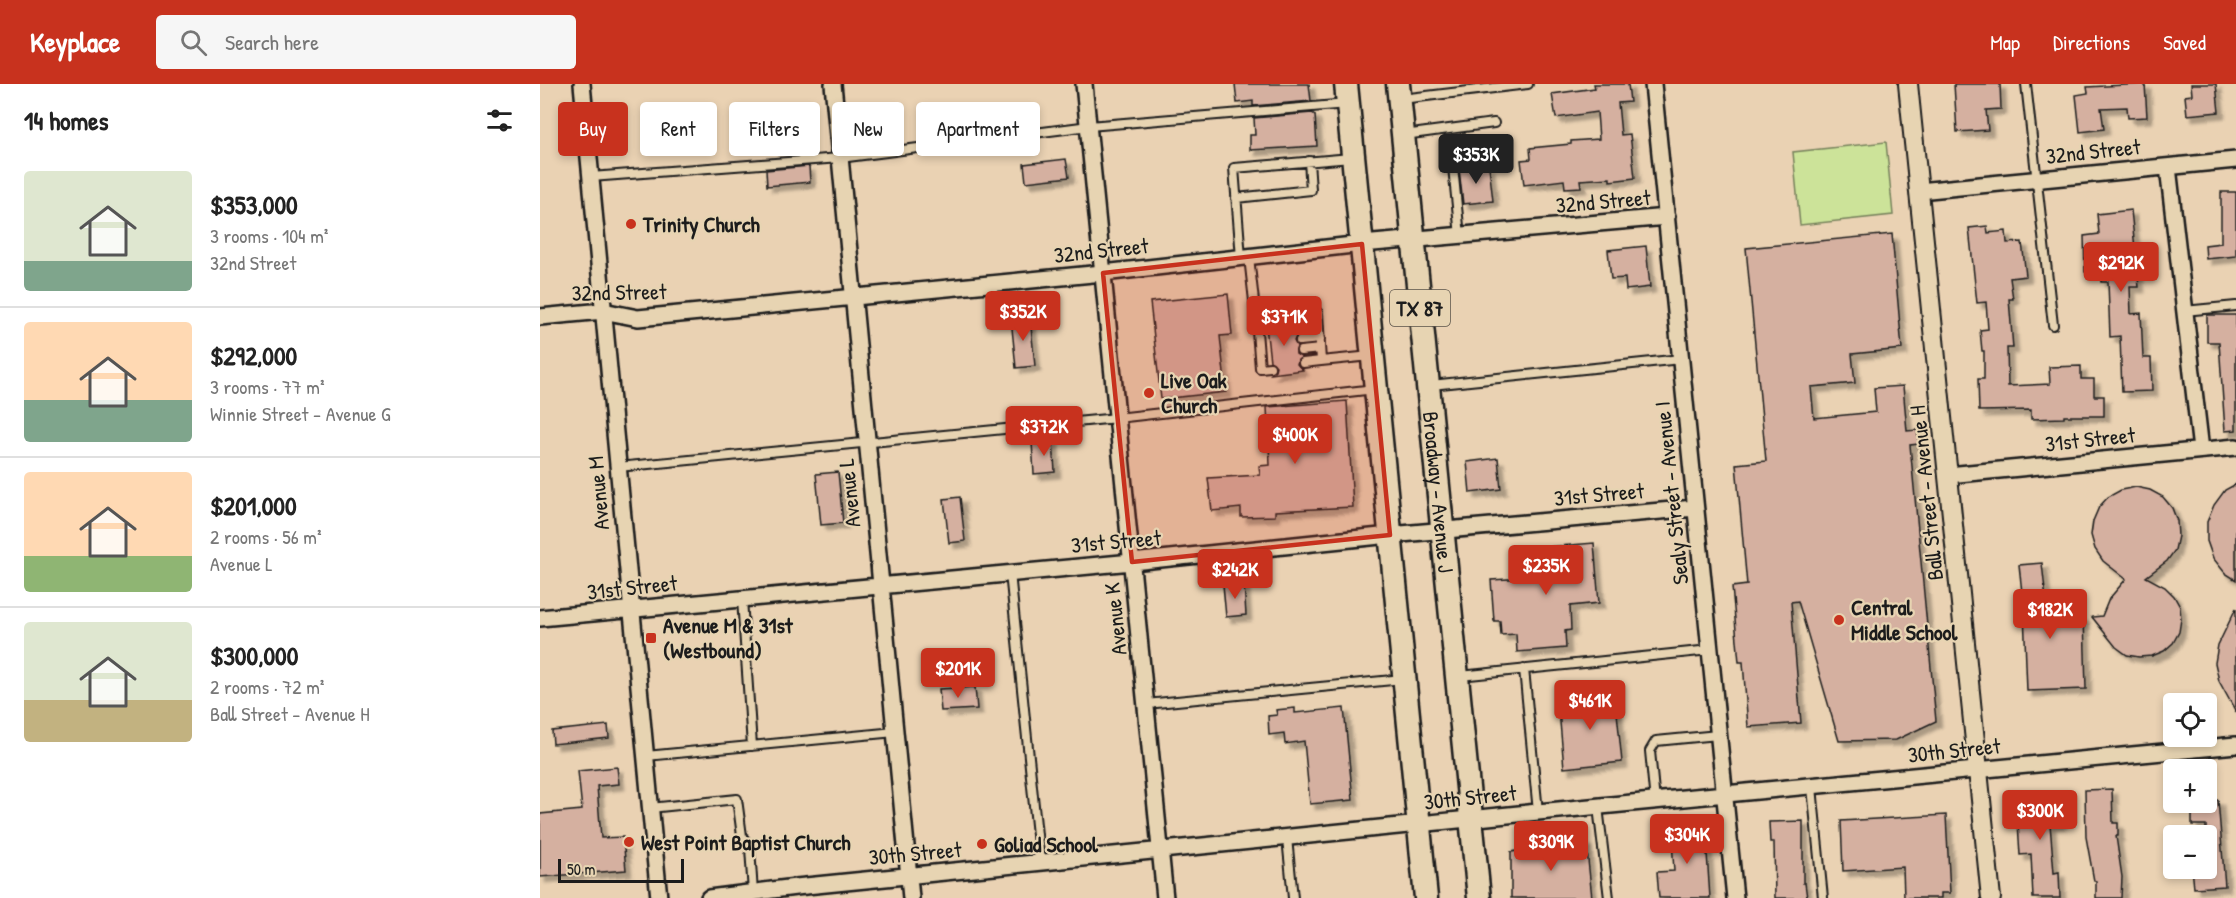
<!DOCTYPE html>
<html lang="en">
<head>
<meta charset="utf-8">
<style>
	body { margin:0; font-family:"Patrick Hand",sans-serif; background:#f6f6f6; color:#222; height:100vh; display:flex; flex-direction:column; font-size:22px; white-space:nowrap }
	* { box-sizing:border-box; margin:0 }
	p { font-size:20px; color:#767676 }
	.icon { flex:none; width:33px; height:33px; fill:none; stroke:currentColor; stroke-width:2; stroke-linecap:round; stroke-linejoin:round }
	.map { position:relative; flex:1; overflow:hidden }
	.details { display:flex; flex-direction:column; background:#fff; width:540px }
	.details>* { flex:none }
	.guide { position:absolute; left:18px; top:18px; width:570px; height:54px; display:flex; gap:12px }
	.fabs { position:absolute; left:1623px; top:609px; display:grid; gap:12px }
	.fabs a { display:grid; place-items:center; width:54px; height:54px; border-radius:6px; background:#fff; box-shadow:0 3px 9px #0003; font-size:30px }
	.scale { position:absolute; left:18px; bottom:15px; width:126px; box-sizing:border-box; padding-left:6px; border:3px solid #1c1c1c; border-top:0; font-size:16px; line-height:21px; white-space:nowrap; color:#1c1c1c; -webkit-text-stroke:4px #e7d4b2; paint-order:stroke }
	.price { position:absolute; translate:-50% -51px; padding:0 14px; border-radius:6px; background:#c8321e; color:#fff; font-size:20px; line-height:39px; filter:drop-shadow(0 2px 3px #0008) }
	.price::after { content:''; position:absolute; left:50%; top:36px; width:18px; height:14px; margin-left:-9px; background:inherit; clip-path:polygon(0 0,100% 0,50% 100%) }
	.price.active { background:#222; color:#fff }
	ul { padding:0; list-style:none }
	li { display:flex; align-items:center; gap:18px; height:150px; padding:0 24px }
	li+li { border-top:2px solid #e0e0e0 }
	li span { display:grid; place-items:center; flex:none; width:168px; height:120px; border-radius:6px; color:#555 }
	li>.icon { margin-inline-start:auto }
	span .icon { width:72px; height:72px; fill:#fffc; stroke-width:1 }
	li b { font-size:26px }
	h2 { display:flex; justify-content:space-between; align-items:center; height:72px; padding:0 24px; font-size:26px }
	.pill { padding:0 21px; border-radius:6px; background:#fff; box-shadow:0 3px 9px #0003; font-size:21px; line-height:54px }
	.pill.active { background:#c8321e; color:#fff }
	header { display:flex; align-items:center; gap:36px; box-sizing:border-box; height:84px; padding:0 30px; background:#c8321e; color:#fff }
	header strong { font-size:28px }
	nav { display:flex; gap:33px; margin-inline-start:auto; font-size:21px }
	.search { width:420px; height:54px; background:#f6f6f6; display:flex; align-items:center; gap:15px; box-sizing:border-box; padding:0 21px; border-radius:6px; color:#767676; font-size:22px }
	main { display:flex; flex:1; min-height:0 }
	.map>svg:first-child { display:block }
	.green { fill:#cce399; stroke:#74805a; stroke-width:1.5 }
	.building { fill:#d5b0a0; stroke:#1c1c1c; stroke-width:1.5; filter:url(#shadow) }
	.lines { fill:none; stroke-linecap:round; stroke-linejoin:round }
	.service-casing { stroke:#1c1c1c; stroke-width:12 }
	.minor-casing { stroke:#1c1c1c; stroke-width:20 }
	.tertiary-casing { stroke:#1c1c1c; stroke-width:22 }
	.primary-casing { stroke:#1c1c1c; stroke-width:27 }
	.service { stroke:#e7d4b2; stroke-width:8 }
	.minor { stroke:#e7d4b2; stroke-width:15 }
	.tertiary { stroke:#e7d4b2; stroke-width:18 }
	.primary { stroke:#e7d4b2; stroke-width:22 }
	.marked { fill:#c8321e; fill-opacity:0.2; stroke:#c8321e; stroke-width:4.5; stroke-linejoin:round }
	.poi-dot { fill:#c8321e; stroke:#e7d4b2; stroke-width:2 }
	.labels { text-anchor:middle; dominant-baseline:central; stroke-width:4.5; stroke-linejoin:round; paint-order:stroke }
	.shield { fill:#e7d4b2; stroke:#595349; stroke-width:1.5 }
	.shield-label { font-size:21px; font-weight:bold; fill:#1c1c1c }
	.street-label { font-size:22px; fill:#1c1c1c; stroke:#e7d4b2 }
	.poi-label { font-size:22px; font-weight:bold; fill:#1c1c1c; stroke:#e7d4b2; text-anchor:start }
</style>
</head>
<body>
<header>
<strong>Keyplace</strong>
<div class="search"><svg class="icon" aria-label="search" viewBox="0 0 24 24"><circle cx="10" cy="10" r="6"/><path d="M15 15l6 6"/></svg>Search here</div>
<nav><a>Map</a><a>Directions</a><a>Saved</a></nav>
</header>
<main>
<section class="details">
<h2>14 homes<svg class="icon" aria-label="filters" viewBox="0 0 24 24"><path d="M4 7h16M4 17h16"/><circle cx="9" cy="7" r="2"/><circle cx="15" cy="17" r="2"/></svg></h2>
<ul>
<li><span style="background:linear-gradient(#dfe7d0 75%,#7fa58c 0)"><svg class="icon" aria-label="home" viewBox="0 0 24 24"><path d="M3 11l9-7 9 7M6 9v11h12V9"/></svg></span><div><b>$353,000</b><p>3 rooms · 104 m²</p><p>32nd Street</p></div></li>
<li><span style="background:linear-gradient(#ffd9b3 65%,#7fa58c 0)"><svg class="icon" aria-label="home" viewBox="0 0 24 24"><path d="M3 11l9-7 9 7M6 9v11h12V9"/></svg></span><div><b>$292,000</b><p>3 rooms · 77 m²</p><p>Winnie Street - Avenue G</p></div></li>
<li><span style="background:linear-gradient(#ffd9b3 70%,#8fb573 0)"><svg class="icon" aria-label="home" viewBox="0 0 24 24"><path d="M3 11l9-7 9 7M6 9v11h12V9"/></svg></span><div><b>$201,000</b><p>2 rooms · 56 m²</p><p>Avenue L</p></div></li>
<li><span style="background:linear-gradient(#dfe7d0 65%,#c2b280 0)"><svg class="icon" aria-label="home" viewBox="0 0 24 24"><path d="M3 11l9-7 9 7M6 9v11h12V9"/></svg></span><div><b>$300,000</b><p>2 rooms · 72 m²</p><p>Ball Street - Avenue H</p></div></li>
</ul>
</section>
<div class="map">
<svg width="1696" height="814" viewBox="0 0 1696 814">
	<defs>
		<filter id="shadow"><feDropShadow dx="5.5" dy="5.5" stdDeviation="1.5" flood-color="#0004"/></filter>
	</defs>
	<rect width="100%" height="100%" fill="#ead2b3"/>
	<filter id="ink" filterUnits="userSpaceOnUse"><feTurbulence type="fractalNoise" baseFrequency=".0167" numOctaves="2"/><feDisplacementMap in="SourceGraphic" scale="12" xChannelSelector="R" yChannelSelector="G"/><feConvolveMatrix kernelMatrix="1 2 1 2 8 2 1 2 1" color-interpolation-filters="sRGB"/></filter>
	<g filter="url(#ink)">
		<!-- green -->
		<path class="green" d="M 1346,58 L 1353,131 L 1260,141 L 1253,68 Z"/>
		<!-- building -->
		<path class="building" d="M 695,0 L 769,0 L 771,17 L 713,22 L 713,17 L 697,19 Z
			M 1054,0 L 1088,0 L 1090,18 L 1078,19 L 1081,51 L 1090,50 L 1095,94 L 1070,97 L 1070,94 L 1040,96 L 1041,103 L 1025,104 L 1024,96 L 984,101 L 981,76 L 991,75 L 990,64 L 1031,60 L 1031,57 L 1059,55 L 1057,28 L 1016,34 L 1012,10 L 1055,4 Z
			M 1414,0 L 1460,0 L 1461,25 L 1446,26 L 1448,46 L 1417,48 Z
			M 1605,0 L 1607,33 L 1588,34 L 1587,23 L 1561,24 L 1564,45 L 1540,48 L 1536,11 L 1548,9 L 1547,3 Z
			M 1651,0 L 1676,0 L 1679,28 L 1647,31 L 1645,12 L 1652,11 Z
			M 772,29 L 775,31 L 777,62 L 710,66 L 710,51 L 715,51 L 714,34 Z
			M 526,75 L 529,93 L 486,98 L 484,80 Z
			M 269,82 L 270,98 L 227,102 L 226,86 Z
			M 949,82 L 953,117 L 923,120 L 919,85 Z
			M 1681,108 L 1696,108 L 1696,172 L 1666,175 L 1665,161 L 1681,159 Z
			M 1591,126 L 1599,203 L 1590,203 L 1591,230 L 1601,229 L 1603,274 L 1611,274 L 1612,307 L 1582,308 L 1580,252 L 1570,253 L 1568,198 L 1561,198 L 1560,187 L 1545,188 L 1544,152 L 1559,150 L 1557,130 Z
			M 1447,142 L 1448,149 L 1466,147 L 1467,159 L 1482,158 L 1486,192 L 1470,194 L 1473,215 L 1469,215 L 1473,264 L 1467,264 L 1468,302 L 1510,300 L 1509,283 L 1541,282 L 1541,295 L 1554,295 L 1554,312 L 1564,312 L 1564,332 L 1524,332 L 1524,334 L 1491,335 L 1491,326 L 1439,327 L 1438,295 L 1444,295 L 1444,267 L 1442,267 L 1440,246 L 1448,245 L 1446,218 L 1437,219 L 1429,144 Z
			M 1352,150 L 1362,265 L 1312,270 L 1315,299 L 1271,303 L 1274,334 L 1336,328 L 1334,304 L 1363,302 L 1367,347 L 1377,346 L 1379,360 L 1370,361 L 1396,637 L 1356,656 L 1299,657 L 1258,517 L 1251,518 L 1261,639 L 1208,643 L 1203,578 L 1199,578 L 1192,503 L 1207,501 L 1196,380 L 1226,377 L 1206,164 Z
			M 1106,162 L 1110,203 L 1086,206 L 1085,194 L 1071,195 L 1068,166 Z
			M 688,210 L 692,251 L 680,252 L 686,308 L 621,315 L 610,218 Z
			M 1667,231 L 1696,231 L 1696,346 L 1685,347 L 1679,258 L 1667,258 Z
			M 490,233 L 495,282 L 476,284 L 471,234 Z
			M 759,239 L 760,251 L 756,253 L 754,257 L 757,262 L 756,270 L 762,273 L 758,276 L 757,280 L 763,286 L 731,290 L 735,286 L 736,282 L 730,277 L 726,242 Z
			M 807,317 L 813,423 L 735,427 L 735,432 L 701,433 L 701,424 L 672,427 L 668,394 L 720,391 L 719,382 L 730,381 L 727,323 Z
			M 513,356 L 515,388 L 494,390 L 492,358 Z
			M 958,374 L 961,405 L 930,409 L 927,378 Z
			M 298,388 L 303,439 L 281,441 L 276,390 Z
			M 1696,400 L 1696,496 L 1685,489 L 1673,474 L 1667,457 L 1667,438 L 1674,421 L 1685,406 Z
			M 1596,403 L 1610,406 L 1623,413 L 1632,424 L 1637,437 L 1638,452 L 1635,466 L 1627,477 L 1606,493 L 1625,503 L 1634,512 L 1640,523 L 1641,535 L 1639,548 L 1633,559 L 1624,567 L 1612,572 L 1599,573 L 1587,571 L 1576,563 L 1552,533 L 1562,532 L 1569,515 L 1586,495 L 1563,477 L 1555,465 L 1551,451 L 1553,437 L 1559,423 L 1568,413 L 1581,406 Z
			M 420,413 L 425,457 L 409,459 L 404,415 Z
			M 1054,459 L 1059,519 L 1030,522 L 1031,546 L 1025,547 L 1026,564 L 977,568 L 976,550 L 961,551 L 960,537 L 954,537 L 951,496 L 986,494 L 984,465 Z
			M 1502,479 L 1508,534 L 1544,533 L 1546,605 L 1487,607 L 1484,527 L 1479,481 Z
			M 704,499 L 706,531 L 686,533 L 683,501 Z
			M 1696,524 L 1696,628 L 1679,597 L 1675,579 L 1678,561 Z
			M 435,603 L 437,625 L 401,627 L 399,605 Z
			M 1075,609 L 1082,678 L 1024,684 L 1018,615 Z
			M 755,624 L 755,629 L 804,624 L 813,716 L 770,720 L 764,657 L 745,660 L 744,649 L 729,651 L 728,632 L 737,631 L 736,626 Z
			M 68,641 L 69,654 L 13,660 L 12,647 Z
			M 77,683 L 79,700 L 57,702 L 61,754 L 83,753 L 86,786 L 0,793 L 0,730 L 42,726 L 38,687 Z
			M 1572,705 L 1573,739 L 1578,739 L 1578,752 L 1576,752 L 1582,793 L 1581,814 L 1556,814 L 1556,797 L 1554,797 L 1546,753 L 1545,706 Z
			M 1519,709 L 1521,739 L 1510,740 L 1514,789 L 1519,788 L 1520,814 L 1493,814 L 1491,770 L 1480,771 L 1477,723 L 1483,722 L 1483,712 Z
			M 1666,716 L 1678,716 L 1685,802 L 1654,804 L 1652,784 L 1666,784 L 1666,741 L 1652,741 L 1652,718 L 1666,718 Z
			M 1406,731 L 1410,809 L 1401,809 L 1401,814 L 1364,814 L 1363,783 L 1303,787 L 1301,737 Z
			M 1263,737 L 1263,799 L 1265,799 L 1267,814 L 1235,814 L 1234,758 L 1230,758 L 1229,738 Z
			M 1165,739 L 1170,814 L 1119,814 L 1117,788 L 1134,787 L 1131,741 Z
			M 1046,757 L 1052,814 L 971,814 L 971,768 Z"/>
		<g class="lines">
			<defs>
				<path id="service" d="M 1486,0 L 1513,241
					M 861,15 L 988,0
					M 864,51 L 954,39
					M 51,93 L 300,74 L 549,42 L 807,20
					M 696,114 L 771,106 L 769,77
					M 920,152 L 912,73 L 942,71
					M 709,173 L 716,235 L 778,229 L 781,277 L 831,272
					M 701,174 L 694,84 L 811,74
					M 1644,227 L 1696,222
					M 716,235 L 720,284 L 730,283
					M 760,257 L 780,255
					M 761,267 L 780,265
					M 763,279 L 781,277
					M 891,301 L 1141,275
					M 78,383 L 577,334 L 835,305
					M 470,489 L 500,780
					M 202,515 L 212,662
					M 984,585 L 998,728
					M 920,592 L 1170,566
					M 606,620 L 863,595
					M 106,672 L 355,648
					M 1272,703 L 1283,814
					M 1115,718 L 1110,667 L 1116,657 L 1178,651
					M 1058,723 L 1069,814
					M 110,724 L 197,715 L 202,752 L 210,764 L 213,809
					M 747,754 L 753,814"/>
				<path id="minor" d="M 42,0 L 119,814
					M 293,0 L 371,814
					M 544,0 L 625,814
					M 1113,0 L 1195,814
					M 1628,83 L 1661,366
					M 1379,107 L 1696,76
					M 0,233 L 63,227 L 98,234 L 563,189 L 822,160 L 1127,133
					M 1408,391 L 1696,363
					M 0,534 L 592,478 L 850,451 L 1155,424
					M 169,814 L 256,803 L 998,728 L 1696,661"/>
				<path id="tertiary" d="M 1368,0 L 1451,814"/>
				<g id="primary">
					<path d="M 806,0 L 886,814"/>
					<path id="s1" d="M 858,0 L 939,814"/>
				</g>
			</defs>
			<!-- service casing -->
			<use href="#service" class="service-casing"/>
			<!-- minor casing -->
			<use href="#minor" class="minor-casing"/>
			<!-- tertiary casing -->
			<use href="#tertiary" class="tertiary-casing"/>
			<!-- primary casing -->
			<use href="#primary" class="primary-casing"/>
			<!-- service -->
			<use href="#service" class="service"/>
			<!-- minor -->
			<use href="#minor" class="minor"/>
			<!-- tertiary -->
			<use href="#tertiary" class="tertiary"/>
			<!-- primary -->
			<use href="#primary" class="primary"/>
		</g>
	</g>
	<!-- marked area -->
	<path class="marked" d="M 822,160 L 850,451 L 592,478 L 563,189 Z"/>
	<!-- markers -->
	<g class="poi-dot">
		<circle cx="91" cy="140" r="6"/>
		<circle cx="609" cy="309" r="6"/>
		<circle cx="1299" cy="536" r="6"/>
		<rect x="105" y="548" width="12" height="12" rx="3"/>
		<circle cx="89" cy="758" r="6"/>
		<circle cx="442" cy="760" r="6"/>
	</g>
	<g class="labels">
		<!-- shield labels -->
		<rect class="shield" x="850" y="206" width="60" height="36" rx="4.5"/>
		<g class="shield-label">
			<text x="880" y="224">TX 87</text>
		</g>
		<!-- street labels -->
		<g class="street-label">
			<text transform="translate(1553 67) rotate(-6)">32nd Street</text>
			<text transform="translate(1063 117) rotate(-5)">32nd Street</text>
			<text transform="translate(561 166) rotate(-6)">32nd Street</text>
			<text transform="translate(79 208) rotate(-1)">32nd Street</text>
			<text transform="translate(1550 355) rotate(-6)">31st Street</text>
			<text stroke="none"><textPath href="#s1" startOffset="410">Broadway - Avenue J</textPath></text>
			<text transform="translate(58 409) rotate(-95)">Avenue M</text>
			<text transform="translate(309 409) rotate(-96)">Avenue L</text>
			<text transform="translate(1131 409) rotate(-96)">Sealy Street - Avenue I</text>
			<text transform="translate(1386 409) rotate(-96)">Ball Street - Avenue H</text>
			<text transform="translate(1059 410) rotate(-5)">31st Street</text>
			<text transform="translate(576 457) rotate(-5)">31st Street</text>
			<text transform="translate(92 503) rotate(-6)">31st Street</text>
			<text transform="translate(575 535) rotate(-96)">Avenue K</text>
			<text transform="translate(1414 666) rotate(-6)">30th Street</text>
			<text transform="translate(930 713) rotate(-6)">30th Street</text>
			<text transform="translate(375 769) rotate(-5)">30th Street</text>
		</g>
		<!-- poi labels -->
		<g class="poi-label">
			<text x="103" y="140">Trinity Church</text>
			<text x="621" y="296">Live Oak<tspan x="621" dy="25">Church</tspan></text>
			<text x="1311" y="523">Central<tspan x="1311" dy="25">Middle School</tspan></text>
			<text x="123" y="541">Avenue M &amp; 31st<tspan x="123" dy="25">(Westbound)</tspan></text>
			<text x="101" y="758">West Point Baptist Church</text>
			<text x="454" y="760">Goliad School</text>
		</g>
	</g>
</svg>
<div class="fabs">
<a><svg class="icon" aria-label="locate" viewBox="0 0 24 24"><circle cx="12" cy="12" r="6"/><path d="M12 2v4M12 18v4M2 12h4M18 12h4"/></svg></a>
<a>+</a>
<a>−</a>
</div>
<div class="scale">50 m</div>
<b class="price active" style="left:936px;top:101px">$353K</b>
<b class="price" style="left:1581px;top:209px">$292K</b>
<b class="price" style="left:483px;top:258px">$352K</b>
<b class="price" style="left:744px;top:263px">$371K</b>
<b class="price" style="left:504px;top:373px">$372K</b>
<b class="price" style="left:755px;top:381px">$400K</b>
<b class="price" style="left:1006px;top:512px">$235K</b>
<b class="price" style="left:695px;top:516px">$242K</b>
<b class="price" style="left:1510px;top:556px">$182K</b>
<b class="price" style="left:418px;top:615px">$201K</b>
<b class="price" style="left:1050px;top:647px">$461K</b>
<b class="price" style="left:1500px;top:757px">$300K</b>
<b class="price" style="left:1147px;top:781px">$304K</b>
<b class="price" style="left:1011px;top:788px">$309K</b>
<div class="guide">
<a class="pill active">Buy</a>
<a class="pill">Rent</a>
<a class="pill">Filters</a>
<a class="pill">New</a>
<a class="pill">Apartment</a>
</div>
</div>
</main>
</body>
</html>
